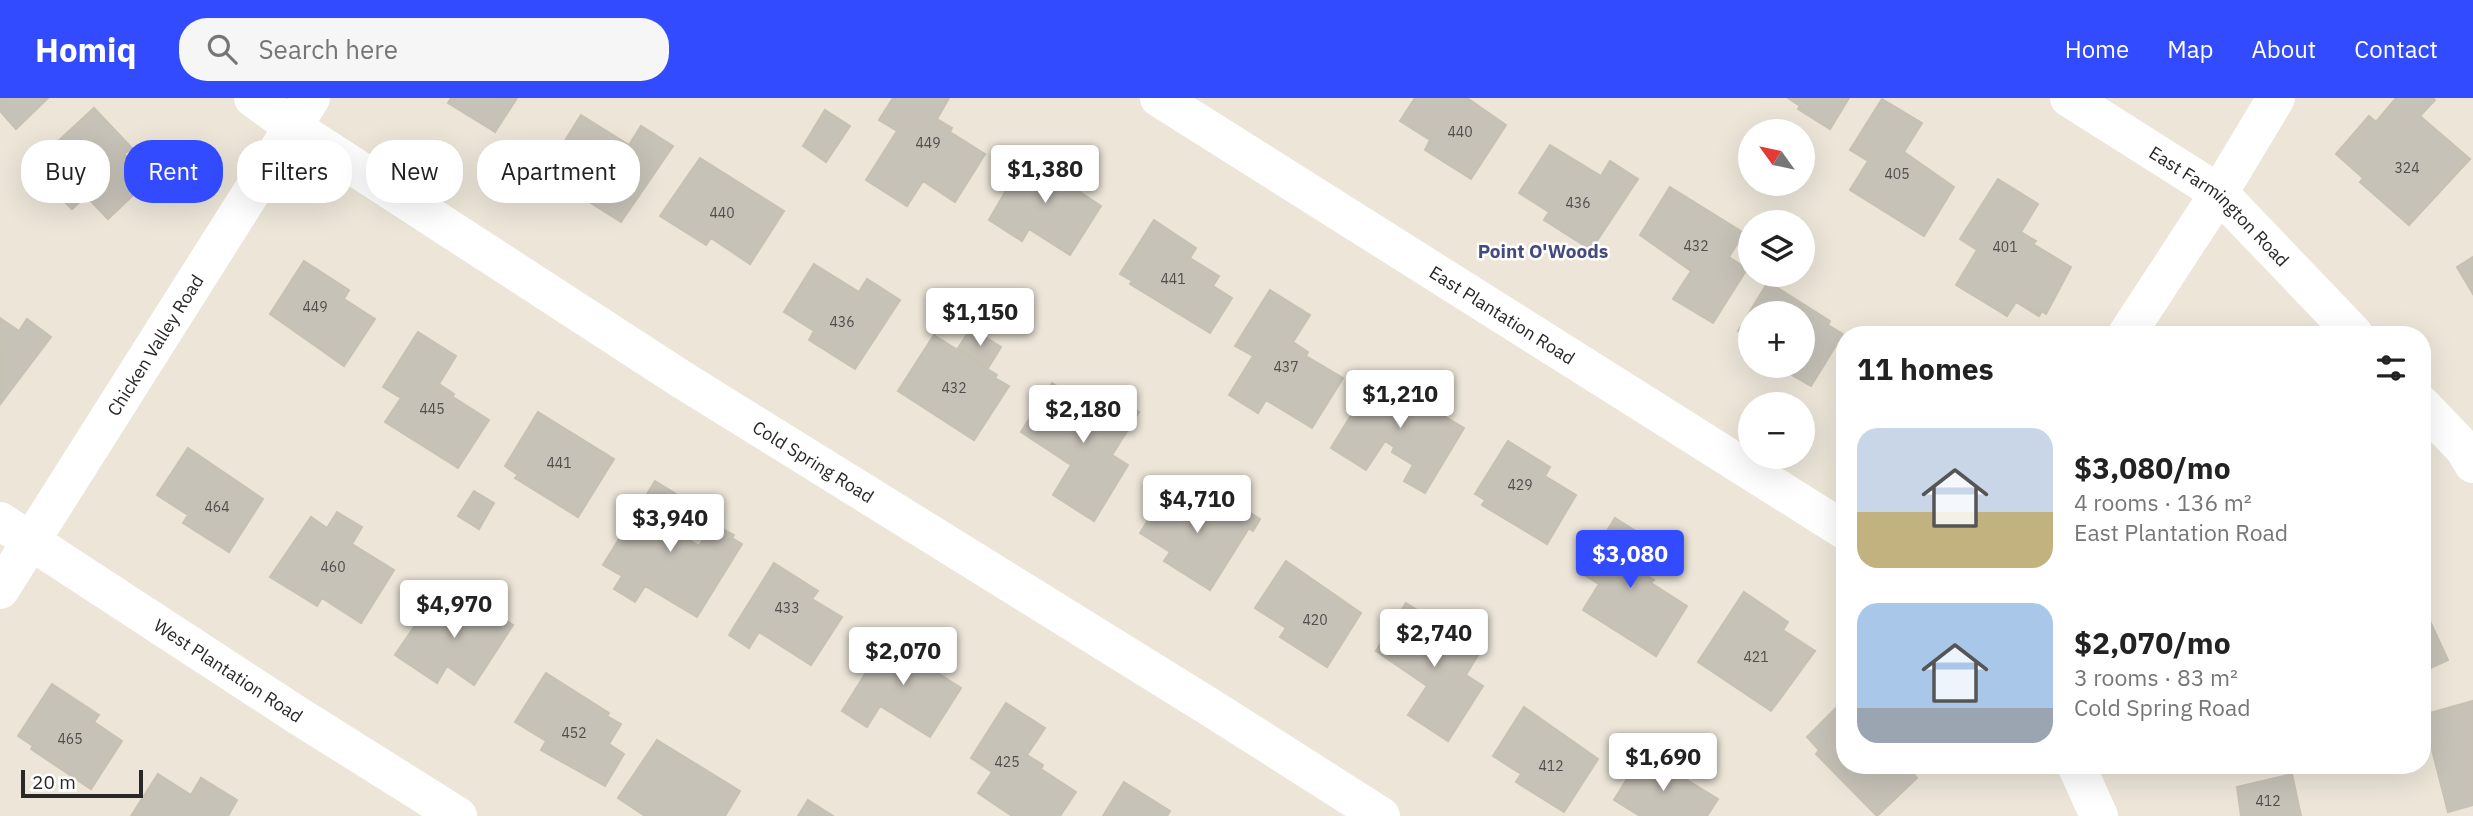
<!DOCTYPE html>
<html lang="en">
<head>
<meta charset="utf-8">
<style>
	body { margin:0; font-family:"IBM Plex Sans",sans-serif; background:#f6f6f6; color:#222; height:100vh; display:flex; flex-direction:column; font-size:26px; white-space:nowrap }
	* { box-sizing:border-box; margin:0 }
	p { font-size:23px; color:#767676 }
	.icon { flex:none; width:38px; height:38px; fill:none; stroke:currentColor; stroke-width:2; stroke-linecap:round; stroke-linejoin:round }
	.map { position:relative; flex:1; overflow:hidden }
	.drawer { position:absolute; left:1836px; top:228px; width:595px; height:448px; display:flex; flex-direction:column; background:#fff; border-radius:28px; box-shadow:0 7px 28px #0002 }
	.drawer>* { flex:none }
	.top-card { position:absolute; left:21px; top:42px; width:665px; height:63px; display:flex; gap:14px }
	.needle { width:46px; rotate:303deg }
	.fabs { position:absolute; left:1738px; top:21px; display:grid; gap:14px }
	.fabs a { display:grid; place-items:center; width:77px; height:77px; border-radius:50%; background:#fff; box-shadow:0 7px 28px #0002; font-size:35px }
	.scale { position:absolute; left:21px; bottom:18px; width:122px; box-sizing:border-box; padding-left:7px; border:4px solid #282828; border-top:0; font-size:19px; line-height:24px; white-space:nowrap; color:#282828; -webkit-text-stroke:5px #fff; paint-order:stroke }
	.price { position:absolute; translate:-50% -60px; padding:0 16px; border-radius:7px; background:#fff; color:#222; font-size:23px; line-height:46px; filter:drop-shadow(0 2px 4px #0008) }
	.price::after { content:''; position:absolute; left:50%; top:42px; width:21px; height:16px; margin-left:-10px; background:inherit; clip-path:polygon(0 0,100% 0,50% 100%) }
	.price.active { background:#324bff; color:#fff }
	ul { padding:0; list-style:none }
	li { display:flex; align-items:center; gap:21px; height:175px; padding:0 21px }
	li span { display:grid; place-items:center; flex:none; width:196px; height:140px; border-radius:21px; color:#555 }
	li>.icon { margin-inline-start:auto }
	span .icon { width:84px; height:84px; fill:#fffc; stroke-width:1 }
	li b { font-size:30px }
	h2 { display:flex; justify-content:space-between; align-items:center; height:84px; padding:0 21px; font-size:30px }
	.chip { padding:0 24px; border-radius:28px; background:#fff; box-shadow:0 7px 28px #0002; font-size:24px; line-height:63px }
	.chip.active { background:#324bff; color:#fff }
	header { display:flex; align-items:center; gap:42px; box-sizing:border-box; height:98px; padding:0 35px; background:#324bff; color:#fff }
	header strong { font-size:33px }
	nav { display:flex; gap:38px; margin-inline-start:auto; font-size:24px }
	.search { width:490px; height:63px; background:#f6f6f6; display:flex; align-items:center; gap:18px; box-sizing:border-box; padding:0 24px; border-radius:28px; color:#767676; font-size:26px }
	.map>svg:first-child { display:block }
	.building { fill:#c7c2b8; stroke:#c7c1b2; stroke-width:2 }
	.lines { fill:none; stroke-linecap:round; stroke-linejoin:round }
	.minor { stroke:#fff; stroke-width:38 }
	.labels { text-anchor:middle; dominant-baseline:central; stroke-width:5; stroke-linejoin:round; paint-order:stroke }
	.number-label { font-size:14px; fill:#504e4c }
	.street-label { font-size:18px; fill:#282828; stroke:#fff }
	.neighbourhood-label { font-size:19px; font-weight:bold; fill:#454b7c; stroke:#fff }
</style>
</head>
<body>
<header>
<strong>Homiq</strong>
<div class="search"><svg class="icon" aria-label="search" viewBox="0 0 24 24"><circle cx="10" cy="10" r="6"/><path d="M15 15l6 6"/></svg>Search here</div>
<nav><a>Home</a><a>Map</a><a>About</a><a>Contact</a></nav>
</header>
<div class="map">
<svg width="2473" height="718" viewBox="0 0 2473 718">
	<rect width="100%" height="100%" fill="#ece5d8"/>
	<!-- building -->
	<path class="building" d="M 0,0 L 48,0 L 16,31 L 0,13 Z
		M 451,0 L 517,0 L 495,34 L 448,5 Z
		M 893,0 L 949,0 L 937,21 L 952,30 L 950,34 L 985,56 L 955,104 L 923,83 L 907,108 L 866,82 L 897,33 L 879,22 Z
		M 1415,0 L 1467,0 L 1506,27 L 1471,81 L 1425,52 L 1430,42 L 1400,23 Z
		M 1788,0 L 1849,0 L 1830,31 L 1798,11 L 1800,8 Z
		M 2396,0 L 2433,0 L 2435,2 L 2420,18 L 2470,61 L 2409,127 L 2360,84 L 2363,80 L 2336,56 L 2369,18 L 2376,24 Z
		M 1882,1 L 1922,25 L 1904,54 L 1954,89 L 1924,138 L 1850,92 L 1868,63 L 1850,52 Z
		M 94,10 L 132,50 L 124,56 L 149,82 L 108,121 L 86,98 L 72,111 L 55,94 L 51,97 L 27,72 Z
		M 825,12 L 850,28 L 826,64 L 803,48 Z
		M 581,17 L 629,47 L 641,28 L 673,48 L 621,124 L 575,95 L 581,86 L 550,67 Z
		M 1550,47 L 1601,78 L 1610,63 L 1638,81 L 1591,152 L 1544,122 L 1549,114 L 1519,95 Z
		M 1030,51 L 1076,81 L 1071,88 L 1101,108 L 1070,157 L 1029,131 L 1022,143 L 989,122 Z
		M 700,60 L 784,113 L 750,166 L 711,140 L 706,147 L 660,118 Z
		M 1998,81 L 2038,106 L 2021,134 L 2036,143 L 2033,146 L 2071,169 L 2046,216 L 2042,213 L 2039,218 L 2016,204 L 2007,218 L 1956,187 L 1977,152 L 1960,141 Z
		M 1670,89 L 1744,135 L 1729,159 L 1747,171 L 1713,225 L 1673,201 L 1691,173 L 1640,137 Z
		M 1154,122 L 1196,150 L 1190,160 L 1219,178 L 1213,188 L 1232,200 L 1210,235 L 1130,186 L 1132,183 L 1120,176 Z
		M 2473,159 L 2473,196 L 2457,169 Z
		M 304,163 L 349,192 L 344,201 L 375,221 L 344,268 L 270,216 Z
		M 814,166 L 859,194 L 867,181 L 900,202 L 855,271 L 809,242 L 814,233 L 784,214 Z
		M 1768,184 L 1830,223 L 1828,227 L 1843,236 L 1811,288 L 1776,268 L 1802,268 L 1802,215 L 1750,215 L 1750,241 L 1738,233 Z
		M 1270,192 L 1310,217 L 1293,244 L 1308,254 L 1306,258 L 1343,280 L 1312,330 L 1266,302 L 1258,315 L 1229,297 L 1253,258 L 1235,248 Z
		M 0,220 L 19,233 L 27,221 L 51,239 L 1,305 Z
		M 971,230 L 1001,249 L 988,270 L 958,250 Z
		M 418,234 L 456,258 L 439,286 L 454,296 L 453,299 L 489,322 L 458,370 L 385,324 L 401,300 L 383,289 Z
		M 934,237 L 997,277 L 995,280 L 1009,288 L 974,342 L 898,293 Z
		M 1393,274 L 1441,304 L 1436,313 L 1464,330 L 1425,395 L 1404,383 L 1413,367 L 1392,354 L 1394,349 L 1385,343 L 1366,372 L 1331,350 L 1371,285 L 1382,292 Z
		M 1052,285 L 1093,310 L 1104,293 L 1139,314 L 1112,357 L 1128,367 L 1094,423 L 1053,397 L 1071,367 L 1021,334 Z
		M 538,314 L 614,361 L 578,419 L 515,380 L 518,377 L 505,368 Z
		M 1508,343 L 1550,369 L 1545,378 L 1576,397 L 1547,446 L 1482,407 L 1485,402 L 1475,396 Z
		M 188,350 L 263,401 L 229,454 L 183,425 L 188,417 L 157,397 Z
		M 655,383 L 694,407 L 677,434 L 699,448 L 713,426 L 734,437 L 732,440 L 742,446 L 697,519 L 645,488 L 635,504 L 614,491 L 622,478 L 603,467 Z
		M 1170,387 L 1220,419 L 1230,402 L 1260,421 L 1253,433 L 1249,430 L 1210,492 L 1164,463 L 1170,454 L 1140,435 Z
		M 474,393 L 494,405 L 479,431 L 458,418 Z
		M 337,414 L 362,429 L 352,446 L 394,472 L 361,525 L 322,500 L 317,508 L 270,479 L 311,419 L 327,430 Z
		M 1615,420 L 1655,445 L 1638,472 L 1654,482 L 1651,485 L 1687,508 L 1656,558 L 1583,512 L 1599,486 L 1581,475 Z
		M 1286,463 L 1361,515 L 1327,569 L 1280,539 L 1286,530 L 1255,510 Z
		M 774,465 L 818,493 L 812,501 L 842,519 L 811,567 L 759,534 L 749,550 L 729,537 Z
		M 2422,490 L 2428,504 L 2422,506 L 2448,562 L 2422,574 Z
		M 1744,494 L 1788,524 L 1783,532 L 1815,553 L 1771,613 L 1698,564 Z
		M 437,495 L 471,518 L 479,505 L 513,527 L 474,587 L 447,568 L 437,585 L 395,557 Z
		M 1406,505 L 1481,552 L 1466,577 L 1483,588 L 1448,643 L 1408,617 L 1427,588 L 1376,553 Z
		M 892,533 L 939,562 L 933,572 L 961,590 L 930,639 L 880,608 L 867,629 L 842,613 Z
		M 546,575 L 609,615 L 607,618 L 621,626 L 609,646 L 624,656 L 605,688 L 541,652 L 546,643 L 515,624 Z
		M 52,586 L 99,617 L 94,624 L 122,643 L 91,691 L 31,651 L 33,648 L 18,638 Z
		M 1844,602 L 1844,667 L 1906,667 L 1917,680 L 1877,718 L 1816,656 L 1819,652 L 1807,639 Z
		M 2472,603 L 2473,707 L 2448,714 L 2423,617 Z
		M 1006,605 L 1045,630 L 1027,657 L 1043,667 L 1041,671 L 1076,694 L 1060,718 L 1012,718 L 978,695 L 992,674 L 971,660 Z
		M 1524,609 L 1598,661 L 1564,714 L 1516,684 L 1521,676 L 1493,658 Z
		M 657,642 L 740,693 L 725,718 L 645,718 L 618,700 Z
		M 1643,655 L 1718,701 L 1707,718 L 1640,718 L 1614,702 Z
		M 158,676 L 191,697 L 201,680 L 237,702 L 228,718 L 131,718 Z
		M 2292,676 L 2301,718 L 2241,718 L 2237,689 Z
		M 1124,684 L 1170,713 L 1167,718 L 1103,718 Z
		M 808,702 L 833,718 L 798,718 Z"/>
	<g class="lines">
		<!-- minor -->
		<g class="minor">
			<path id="s1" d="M 253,0 L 293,29 L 681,281 L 1216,613 L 1381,718"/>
			<path id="s2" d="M 1159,0 L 1844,432"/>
			<path id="s3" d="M 2069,0 L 2219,95 L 2354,236"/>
			<path d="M 2127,236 L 2219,95 L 2276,0"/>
			<path d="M 2422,307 L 2464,351 L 2473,366"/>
			<path id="s4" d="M 0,423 L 297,617 L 458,718"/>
			<path id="s5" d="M 0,492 L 311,0"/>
			<path d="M 2076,667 L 2099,718"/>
		</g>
	</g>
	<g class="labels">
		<!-- number labels -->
		<g class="number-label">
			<text x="1460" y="34">440</text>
			<text x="928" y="45">449</text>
			<text x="2407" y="70">324</text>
			<text x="1897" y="76">405</text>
			<text x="1578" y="105">436</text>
			<text x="722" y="115">440</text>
			<text x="1696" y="148">432</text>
			<text x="2005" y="149">401</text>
			<text x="1173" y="181">441</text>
			<text x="315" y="209">449</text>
			<text x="842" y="224">436</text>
			<text x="1286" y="269">437</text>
			<text x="954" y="290">432</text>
			<text x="432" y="311">445</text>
			<text x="559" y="365">441</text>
			<text x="1520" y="387">429</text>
			<text x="217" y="409">464</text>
			<text x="333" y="469">460</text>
			<text x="787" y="510">433</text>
			<text x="1315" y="522">420</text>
			<text x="1756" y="559">421</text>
			<text x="574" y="635">452</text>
			<text x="70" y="641">465</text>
			<text x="1007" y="664">425</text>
			<text x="1551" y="668">412</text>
			<text x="2268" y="703">412</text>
		</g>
		<!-- street labels -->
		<g class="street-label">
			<text stroke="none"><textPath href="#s3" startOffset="186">East Farmington Road</textPath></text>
			<text stroke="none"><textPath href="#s2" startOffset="406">East Plantation Road</textPath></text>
			<text stroke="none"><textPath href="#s5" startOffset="290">Chicken Valley Road</textPath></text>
			<text stroke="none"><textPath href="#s1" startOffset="668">Cold Spring Road</textPath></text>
			<text stroke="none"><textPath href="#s4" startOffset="273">West Plantation Road</textPath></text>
		</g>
		<!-- neighbourhood labels -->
		<g class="neighbourhood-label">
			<text x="1543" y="153">Point O'Woods</text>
		</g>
	</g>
</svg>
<div class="fabs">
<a><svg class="needle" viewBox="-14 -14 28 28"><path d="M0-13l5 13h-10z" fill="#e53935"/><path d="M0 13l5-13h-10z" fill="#767676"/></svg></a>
<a><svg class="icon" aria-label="layers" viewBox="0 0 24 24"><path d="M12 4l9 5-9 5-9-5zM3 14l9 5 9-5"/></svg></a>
<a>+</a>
<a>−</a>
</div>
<div class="scale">20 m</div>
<b class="price" style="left:1045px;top:107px">$1,380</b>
<b class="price" style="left:980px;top:250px">$1,150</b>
<b class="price" style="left:1400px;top:332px">$1,210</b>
<b class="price" style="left:1083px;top:347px">$2,180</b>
<b class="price" style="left:1197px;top:437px">$4,710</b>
<b class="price" style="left:670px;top:456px">$3,940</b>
<b class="price active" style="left:1630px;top:492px">$3,080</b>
<b class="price" style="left:454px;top:542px">$4,970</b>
<b class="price" style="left:1434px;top:571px">$2,740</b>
<b class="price" style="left:903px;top:589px">$2,070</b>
<b class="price" style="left:1663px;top:695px">$1,690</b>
<div class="top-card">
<a class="chip">Buy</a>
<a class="chip active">Rent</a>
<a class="chip">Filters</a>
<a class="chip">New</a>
<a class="chip">Apartment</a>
</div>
<section class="drawer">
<h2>11 homes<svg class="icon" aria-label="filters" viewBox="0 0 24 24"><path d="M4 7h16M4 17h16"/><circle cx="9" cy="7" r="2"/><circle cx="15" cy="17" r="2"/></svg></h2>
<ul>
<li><span style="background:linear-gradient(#c9d6e8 60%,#c2b280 0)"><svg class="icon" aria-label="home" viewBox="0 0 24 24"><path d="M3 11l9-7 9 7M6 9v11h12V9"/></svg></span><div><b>$3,080/mo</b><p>4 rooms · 136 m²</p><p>East Plantation Road</p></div></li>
<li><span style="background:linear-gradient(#a9c7e8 75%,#9aa5b1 0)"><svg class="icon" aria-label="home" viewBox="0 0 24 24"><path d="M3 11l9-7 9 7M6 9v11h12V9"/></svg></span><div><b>$2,070/mo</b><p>3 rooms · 83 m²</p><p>Cold Spring Road</p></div></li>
</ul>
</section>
</div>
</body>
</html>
